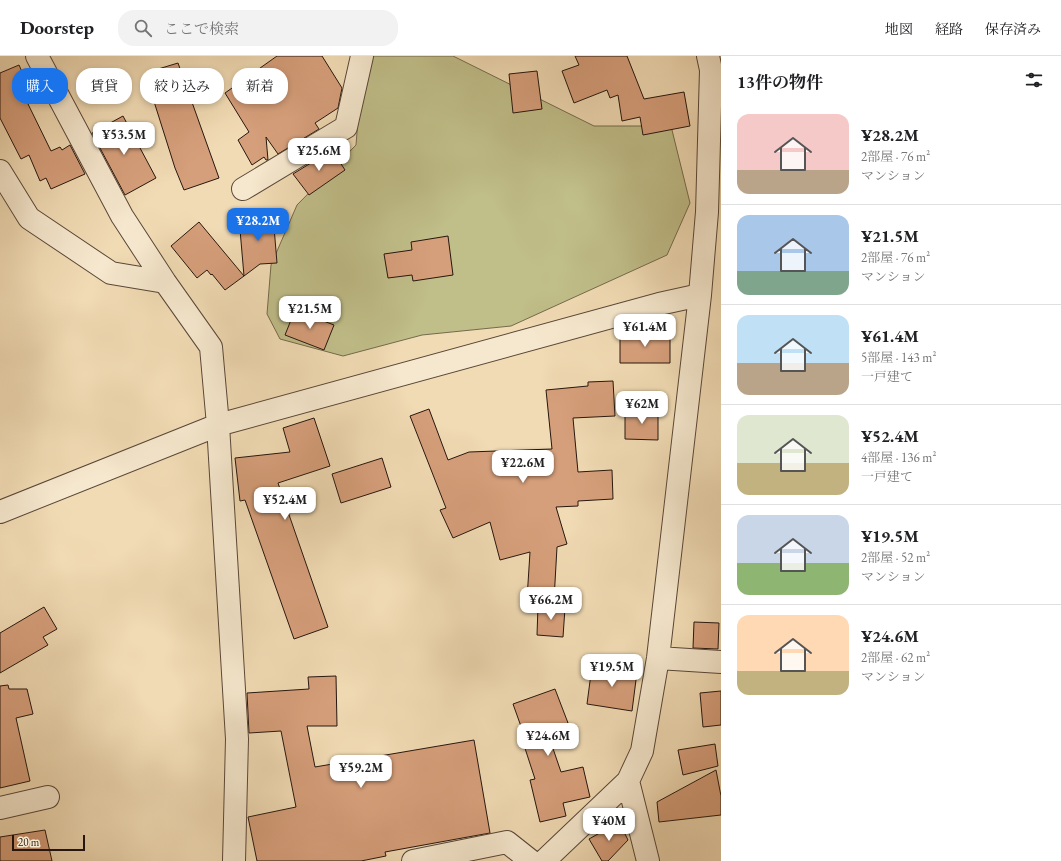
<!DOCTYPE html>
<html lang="ja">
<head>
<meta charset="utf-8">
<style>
	body { margin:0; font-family:"EB Garamond","Noto Serif JP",serif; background:#f2f2f2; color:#202124; height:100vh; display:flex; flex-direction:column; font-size:15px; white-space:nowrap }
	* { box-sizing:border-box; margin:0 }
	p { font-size:13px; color:#757577 }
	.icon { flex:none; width:22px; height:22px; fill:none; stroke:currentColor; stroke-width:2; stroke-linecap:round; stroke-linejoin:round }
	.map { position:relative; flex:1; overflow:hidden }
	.side { display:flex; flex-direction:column; background:#fff; width:340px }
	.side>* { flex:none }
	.guide { position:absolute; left:12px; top:12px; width:380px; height:36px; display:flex; gap:8px }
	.scale { position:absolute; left:12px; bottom:10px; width:73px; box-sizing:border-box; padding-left:4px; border:2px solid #26160e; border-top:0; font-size:11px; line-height:14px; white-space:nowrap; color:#26160e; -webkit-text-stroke:3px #f6e8ce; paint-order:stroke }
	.price { position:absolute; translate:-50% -34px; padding:0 9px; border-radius:8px; background:#fff; color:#222; font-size:13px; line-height:26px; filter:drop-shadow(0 1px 2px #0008) }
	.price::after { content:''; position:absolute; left:50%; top:24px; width:12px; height:9px; margin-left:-6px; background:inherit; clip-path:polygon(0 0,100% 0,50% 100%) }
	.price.current { background:#1a73e8; color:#fff }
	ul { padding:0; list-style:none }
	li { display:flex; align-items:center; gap:12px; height:100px; padding:0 16px }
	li+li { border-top:1px solid #e0e0e0 }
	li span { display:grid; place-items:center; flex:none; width:112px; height:80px; border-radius:12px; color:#555 }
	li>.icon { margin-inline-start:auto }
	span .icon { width:48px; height:48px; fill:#fffc; stroke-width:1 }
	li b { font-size:17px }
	h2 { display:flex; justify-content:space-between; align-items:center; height:48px; padding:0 16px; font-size:17px }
	.chip { padding:0 14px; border-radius:16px; background:#fff; box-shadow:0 2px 6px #0003; font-size:14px; line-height:36px }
	.chip.current { background:#1a73e8; color:#fff }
	header { display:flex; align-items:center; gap:24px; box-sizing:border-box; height:56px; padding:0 20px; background:#fff; border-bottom:1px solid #e0e0e0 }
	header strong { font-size:19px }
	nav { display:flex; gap:22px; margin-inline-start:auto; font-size:14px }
	.search { width:280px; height:36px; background:#f2f2f2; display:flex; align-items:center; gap:10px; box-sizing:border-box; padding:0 14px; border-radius:16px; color:#757577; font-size:15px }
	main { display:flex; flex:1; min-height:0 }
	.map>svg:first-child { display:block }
	.green { fill:#c0be89; stroke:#736a4c }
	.building { fill:#d69f7b; stroke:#26160e }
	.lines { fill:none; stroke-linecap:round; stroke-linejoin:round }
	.minor-casing { stroke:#594738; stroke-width:24 }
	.minor { stroke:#f6e8ce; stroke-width:22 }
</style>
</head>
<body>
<header>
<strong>Doorstep</strong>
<div class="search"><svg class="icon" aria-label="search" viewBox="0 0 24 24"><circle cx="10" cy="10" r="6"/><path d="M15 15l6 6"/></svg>ここで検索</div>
<nav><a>地図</a><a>経路</a><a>保存済み</a></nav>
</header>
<main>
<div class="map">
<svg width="721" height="805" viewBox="0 0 721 805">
	<rect width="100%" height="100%" fill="#f1dbb4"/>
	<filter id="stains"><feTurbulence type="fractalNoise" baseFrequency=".005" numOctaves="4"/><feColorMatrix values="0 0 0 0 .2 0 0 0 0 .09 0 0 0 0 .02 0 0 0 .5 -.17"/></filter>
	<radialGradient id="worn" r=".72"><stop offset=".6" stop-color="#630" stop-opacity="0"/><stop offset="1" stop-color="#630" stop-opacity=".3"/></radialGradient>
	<!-- green -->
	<path class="green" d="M 363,0 L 453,0 L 594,70 L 671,70 L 690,147 L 667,199 L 511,270 L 422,279 L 343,300 L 280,283 L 267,258 L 271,209 L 297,149 L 356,89 Z"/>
	<!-- building -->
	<path class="building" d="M 277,0 L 322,0 L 342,32 L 338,52 L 315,67 L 319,73 L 278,98 L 266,81 L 268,104 L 266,104 L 264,101 L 252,109 L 238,84 L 249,76 L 225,37 Z
		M 575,0 L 627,0 L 644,43 L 684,36 L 690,70 L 643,79 L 640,61 L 622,65 L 618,39 L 610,42 L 607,34 L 574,47 L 562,15 L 579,9 Z
		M 178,7 L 219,122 L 184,134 L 175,112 L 145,17 Z
		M 19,9 L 28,29 L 38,28 L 45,41 L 28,48 L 51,95 L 60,91 L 62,94 L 70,89 L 85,118 L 51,133 L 46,122 L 40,125 L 29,99 L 21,103 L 0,62 L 0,17 Z
		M 537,15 L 542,53 L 513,57 L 509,18 Z
		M 123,60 L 156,122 L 125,139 L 92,77 Z
		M 332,94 L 345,114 L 309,139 L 293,118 Z
		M 273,159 L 277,207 L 260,208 L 244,220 L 239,162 Z
		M 199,166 L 244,220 L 225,234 L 212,218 L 211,219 L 207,214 L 197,222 L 171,190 Z
		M 448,180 L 453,219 L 413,225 L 412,219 L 388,222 L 384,198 L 412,194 L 411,186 Z
		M 295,254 L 334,269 L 324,294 L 285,279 Z
		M 620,278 L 670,278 L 670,307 L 620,307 Z
		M 613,325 L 615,360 L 573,362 L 578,416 L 612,414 L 613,443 L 578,445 L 578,450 L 556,451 L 567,488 L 557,491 L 554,544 L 527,543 L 530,496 L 500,504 L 490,466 L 453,482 L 440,454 L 446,452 L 410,360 L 429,353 L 448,404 L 469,396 L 552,393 L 546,334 L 588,330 L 588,326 Z
		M 625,355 L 658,355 L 658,384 L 625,383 Z
		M 314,362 L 330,410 L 278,427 L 328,571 L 294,583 L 245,444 L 240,445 L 235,402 L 290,396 L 283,372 Z
		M 382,402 L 391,431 L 341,447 L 332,418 Z
		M 538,550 L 565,552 L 563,581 L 537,579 Z
		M 44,551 L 57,573 L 43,581 L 48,589 L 0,617 L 0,577 Z
		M 694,566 L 719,567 L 718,593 L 693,592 Z
		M 592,610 L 637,616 L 632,655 L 587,648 Z
		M 336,620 L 337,670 L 307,670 L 315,711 L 474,684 L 490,777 L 385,796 L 386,800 L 361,805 L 257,805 L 248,761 L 296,751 L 281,675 L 249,677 L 247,637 L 309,633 L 308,621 Z
		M 8,629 L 9,633 L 27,633 L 33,658 L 16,662 L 30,725 L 0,732 L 0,630 Z
		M 555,633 L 568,667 L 547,675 L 561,716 L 583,711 L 590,741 L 563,747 L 566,760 L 540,766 L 530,724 L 535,723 L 520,677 L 523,676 L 513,648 Z
		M 721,635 L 721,669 L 703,671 L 700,637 Z
		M 715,688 L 718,710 L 683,719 L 678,694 Z
		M 716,714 L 721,740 L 721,759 L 659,766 L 657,746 Z
		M 619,766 L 628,784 L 608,805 L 602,805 L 589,783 Z
		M 45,774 L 52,805 L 0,805 L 0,781 Z"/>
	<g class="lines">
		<defs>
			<path id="minor" d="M 37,0 L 122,160 L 165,226 L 211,291 L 218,369 L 237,683 L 234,805
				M 0,115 L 29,162 L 111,217 L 165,226
				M 243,133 L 346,71 L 362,0
				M 0,456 L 218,369 L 659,248 L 700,239
				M 658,602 L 721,606
				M 628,725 L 648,805
				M 0,752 L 48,741
				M 413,805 L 507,786 L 531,805
				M 544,805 L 628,725 L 642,695 L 658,602 L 700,239 L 707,156 L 711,14 L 708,0"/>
		</defs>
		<!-- minor casing -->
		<use href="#minor" class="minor-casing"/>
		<!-- minor -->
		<use href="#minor" class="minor"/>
	</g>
	<rect width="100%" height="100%" filter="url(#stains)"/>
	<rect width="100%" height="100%" fill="url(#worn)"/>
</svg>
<div class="scale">20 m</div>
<b class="price" style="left:124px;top:100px">¥53.5M</b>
<b class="price" style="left:319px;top:116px">¥25.6M</b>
<b class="price current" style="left:258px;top:186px">¥28.2M</b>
<b class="price" style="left:310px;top:274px">¥21.5M</b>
<b class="price" style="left:645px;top:292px">¥61.4M</b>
<b class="price" style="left:642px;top:369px">¥62M</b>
<b class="price" style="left:523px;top:428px">¥22.6M</b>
<b class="price" style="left:285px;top:465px">¥52.4M</b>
<b class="price" style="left:551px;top:565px">¥66.2M</b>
<b class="price" style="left:612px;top:632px">¥19.5M</b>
<b class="price" style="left:548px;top:701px">¥24.6M</b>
<b class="price" style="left:361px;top:733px">¥59.2M</b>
<b class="price" style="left:609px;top:786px">¥40M</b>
<div class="guide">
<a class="chip current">購入</a>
<a class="chip">賃貸</a>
<a class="chip">絞り込み</a>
<a class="chip">新着</a>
</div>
</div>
<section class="side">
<h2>13件の物件<svg class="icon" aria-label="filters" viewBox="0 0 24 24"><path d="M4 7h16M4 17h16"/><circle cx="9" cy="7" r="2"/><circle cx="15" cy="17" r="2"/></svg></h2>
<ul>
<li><span style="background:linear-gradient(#f6c9c9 70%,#b9a48a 0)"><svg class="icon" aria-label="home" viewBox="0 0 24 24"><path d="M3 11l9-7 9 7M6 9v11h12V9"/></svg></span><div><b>¥28.2M</b><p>2部屋 · 76 m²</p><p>マンション</p></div></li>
<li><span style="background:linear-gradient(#a9c7e8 70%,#7fa58c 0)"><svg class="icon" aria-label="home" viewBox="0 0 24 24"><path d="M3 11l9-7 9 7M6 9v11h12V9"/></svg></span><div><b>¥21.5M</b><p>2部屋 · 76 m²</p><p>マンション</p></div></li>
<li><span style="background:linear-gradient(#bfe0f5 60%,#b9a48a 0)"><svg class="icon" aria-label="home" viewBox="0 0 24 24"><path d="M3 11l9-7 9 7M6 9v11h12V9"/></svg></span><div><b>¥61.4M</b><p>5部屋 · 143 m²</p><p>一戸建て</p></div></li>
<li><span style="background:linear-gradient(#dfe7d0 60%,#c2b280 0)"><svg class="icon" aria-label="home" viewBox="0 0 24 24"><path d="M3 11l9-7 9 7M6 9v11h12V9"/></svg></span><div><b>¥52.4M</b><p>4部屋 · 136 m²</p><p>一戸建て</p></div></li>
<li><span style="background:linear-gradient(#c9d6e8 60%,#8fb573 0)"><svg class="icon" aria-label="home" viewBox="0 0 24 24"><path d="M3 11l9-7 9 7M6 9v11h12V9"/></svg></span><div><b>¥19.5M</b><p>2部屋 · 52 m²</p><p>マンション</p></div></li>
<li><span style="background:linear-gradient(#ffd9b3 70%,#c2b280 0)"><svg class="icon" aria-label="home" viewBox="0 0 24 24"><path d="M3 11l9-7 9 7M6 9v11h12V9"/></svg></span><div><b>¥24.6M</b><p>2部屋 · 62 m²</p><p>マンション</p></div></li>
</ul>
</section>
</main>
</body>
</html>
